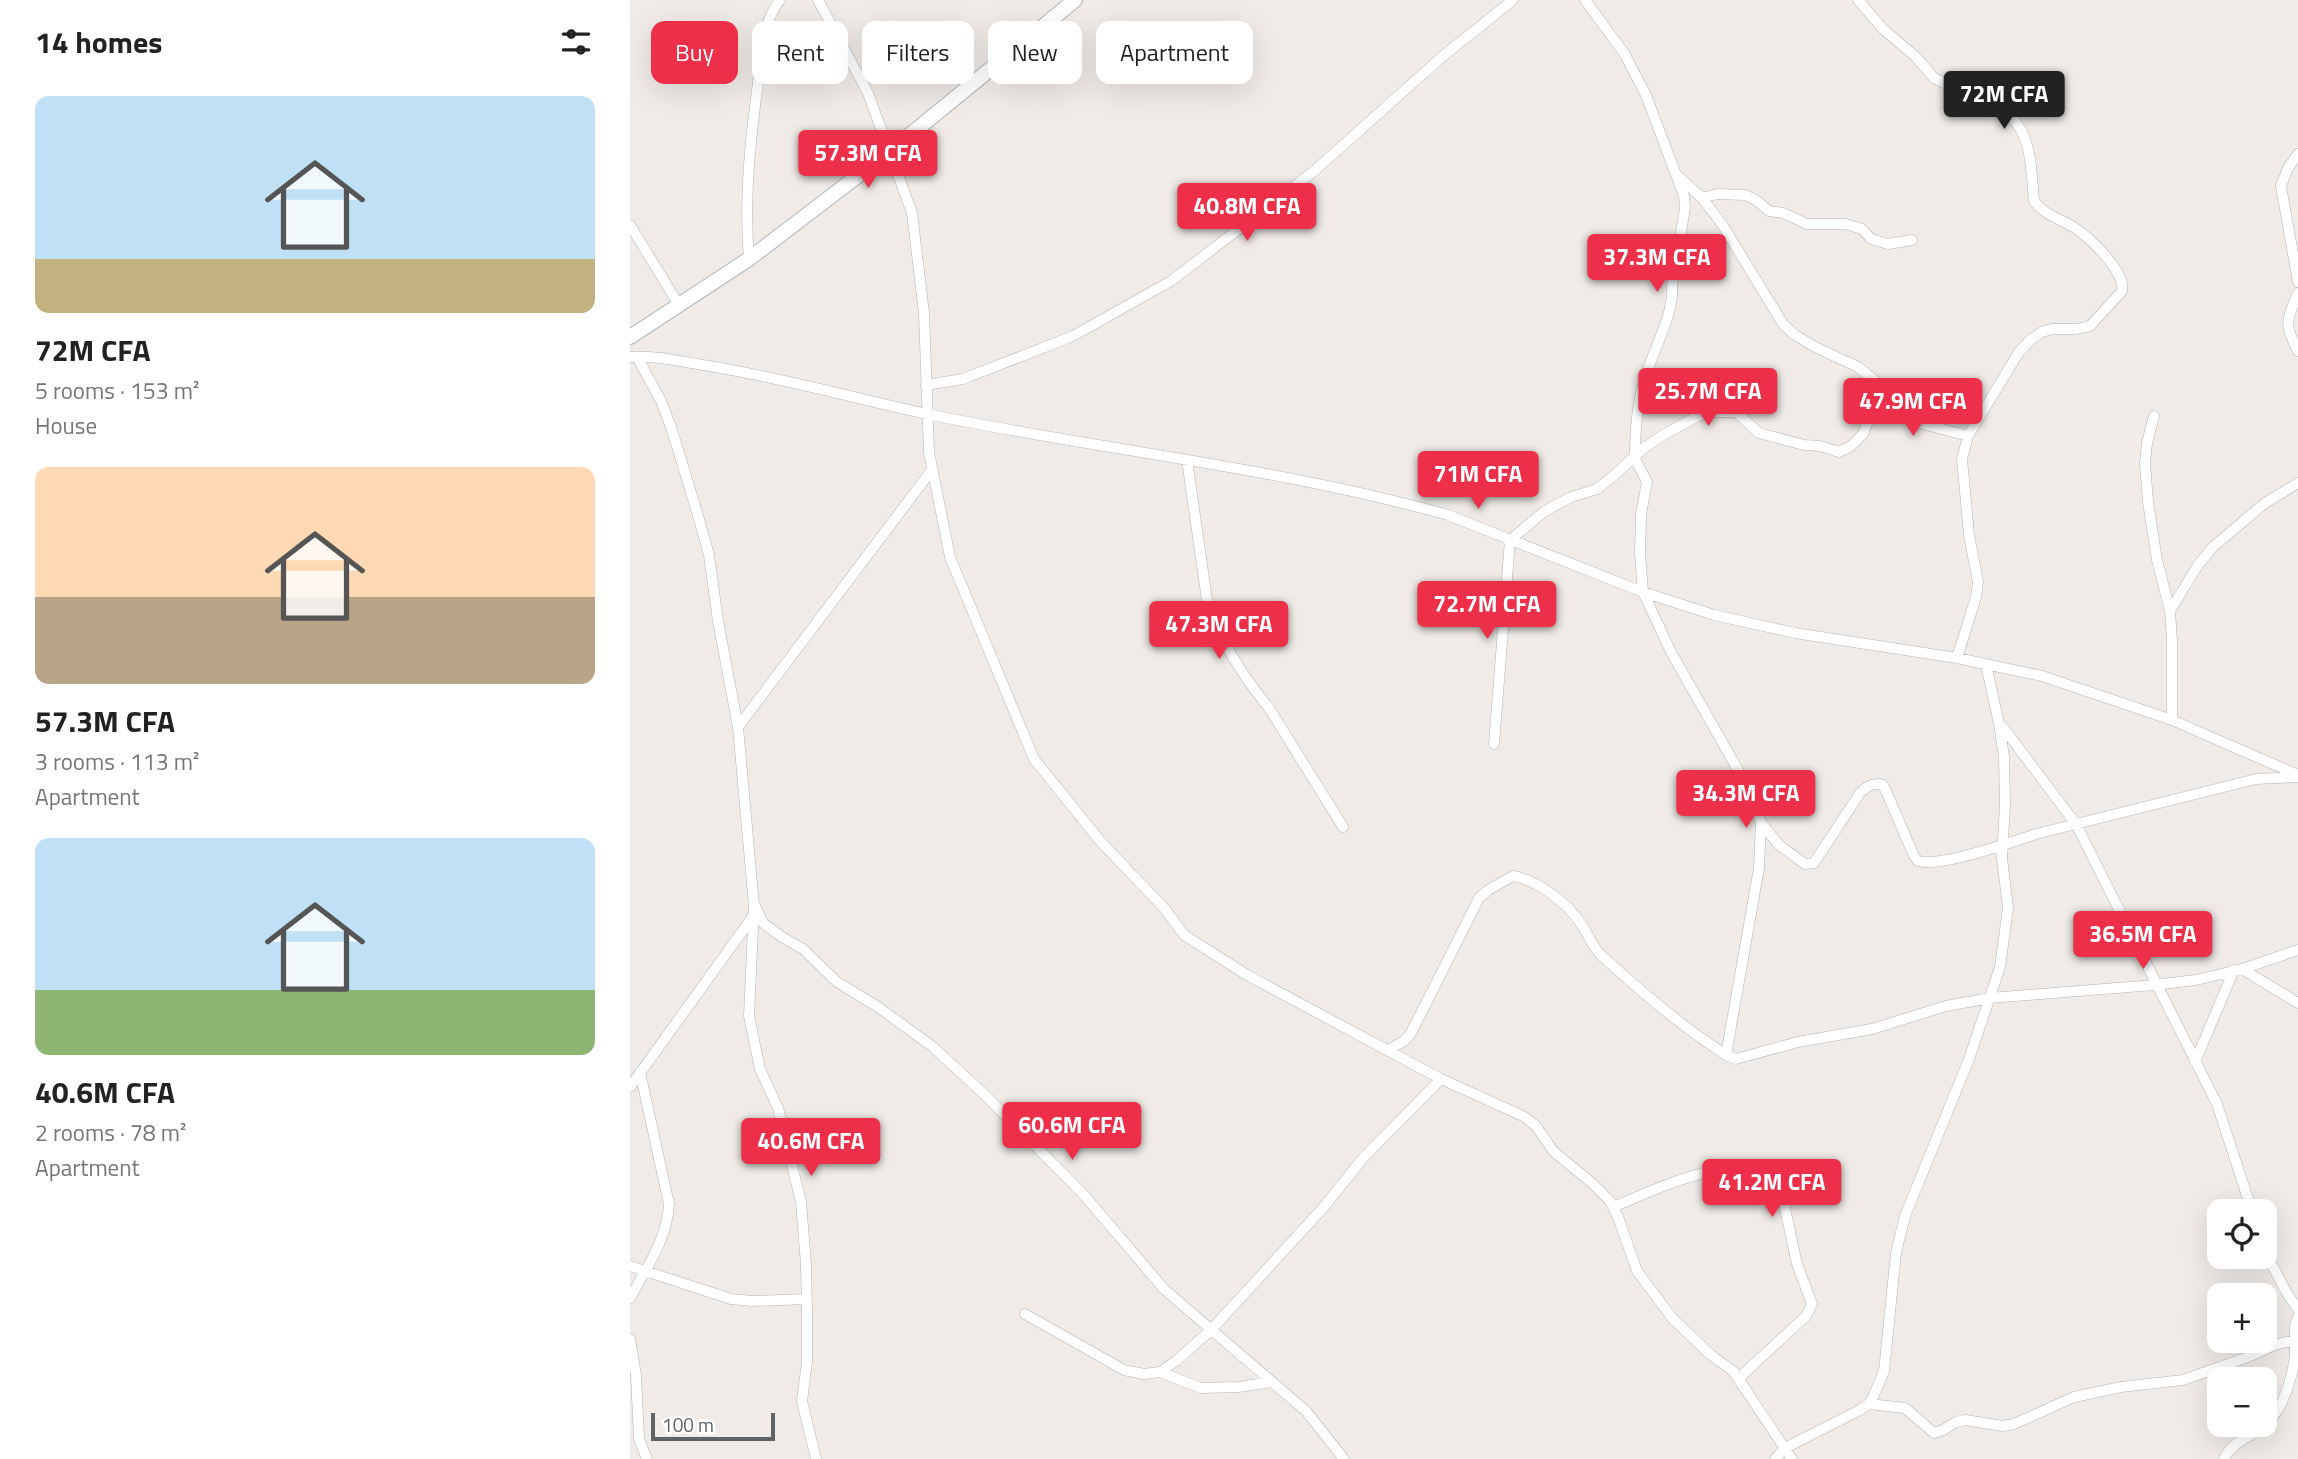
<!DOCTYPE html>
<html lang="en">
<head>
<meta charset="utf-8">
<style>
	body { margin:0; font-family:"Titillium Web",sans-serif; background:#f6f6f6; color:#222; height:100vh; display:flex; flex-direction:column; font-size:26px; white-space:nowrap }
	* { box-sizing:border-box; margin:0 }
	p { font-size:23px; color:#767676 }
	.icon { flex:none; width:38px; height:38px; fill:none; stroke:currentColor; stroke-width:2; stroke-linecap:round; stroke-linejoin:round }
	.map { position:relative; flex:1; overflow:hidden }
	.sheet { display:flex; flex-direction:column; background:#fff; width:630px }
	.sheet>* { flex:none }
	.top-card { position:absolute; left:21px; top:21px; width:665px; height:63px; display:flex; gap:14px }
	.buttons { position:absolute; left:1577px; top:1199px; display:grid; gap:14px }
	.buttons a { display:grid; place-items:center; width:70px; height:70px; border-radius:14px; background:#fff; box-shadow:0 7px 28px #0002; font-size:35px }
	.scale { position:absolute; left:21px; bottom:18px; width:124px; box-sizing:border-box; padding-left:7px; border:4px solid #5d6366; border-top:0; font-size:19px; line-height:24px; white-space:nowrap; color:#5d6366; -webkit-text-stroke:5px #fff; paint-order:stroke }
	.price { position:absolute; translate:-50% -60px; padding:0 16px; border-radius:7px; background:#ed2f4a; color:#fff; font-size:23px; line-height:46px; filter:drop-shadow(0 2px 4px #0008) }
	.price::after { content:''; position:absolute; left:50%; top:42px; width:21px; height:16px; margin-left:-10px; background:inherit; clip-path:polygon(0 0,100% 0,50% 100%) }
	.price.active { background:#222; color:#fff }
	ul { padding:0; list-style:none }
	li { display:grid; align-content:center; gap:14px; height:371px; padding:0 35px }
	li span { display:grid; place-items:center; height:217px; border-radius:14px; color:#555 }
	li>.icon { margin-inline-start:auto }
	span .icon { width:126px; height:126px; fill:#fffc; stroke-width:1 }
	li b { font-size:30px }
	h2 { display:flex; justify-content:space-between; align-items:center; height:84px; padding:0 35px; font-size:30px }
	.pill { padding:0 24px; border-radius:14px; background:#fff; box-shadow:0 7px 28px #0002; font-size:24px; line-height:63px }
	.pill.active { background:#ed2f4a; color:#fff }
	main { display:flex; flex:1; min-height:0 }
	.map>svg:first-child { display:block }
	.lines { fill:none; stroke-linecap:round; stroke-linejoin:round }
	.street-casing { stroke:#b1b5b8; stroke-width:11 }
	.secondary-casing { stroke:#b2b7bb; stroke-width:16 }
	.street { stroke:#fff; stroke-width:10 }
	.secondary { stroke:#fff; stroke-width:14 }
</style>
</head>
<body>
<main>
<section class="sheet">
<h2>14 homes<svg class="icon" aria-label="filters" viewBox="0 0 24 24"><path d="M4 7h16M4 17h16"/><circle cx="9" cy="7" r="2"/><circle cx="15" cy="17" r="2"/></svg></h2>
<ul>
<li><span style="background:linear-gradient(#bfe0f5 75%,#c2b280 0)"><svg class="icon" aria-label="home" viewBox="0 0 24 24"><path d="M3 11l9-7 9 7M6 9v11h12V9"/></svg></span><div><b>72M CFA</b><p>5 rooms · 153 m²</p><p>House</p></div></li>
<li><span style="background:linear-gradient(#ffd9b3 60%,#b9a48a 0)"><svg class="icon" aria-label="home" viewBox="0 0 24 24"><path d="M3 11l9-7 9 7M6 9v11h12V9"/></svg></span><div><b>57.3M CFA</b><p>3 rooms · 113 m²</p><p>Apartment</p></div></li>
<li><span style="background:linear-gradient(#bfe0f5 70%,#8fb573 0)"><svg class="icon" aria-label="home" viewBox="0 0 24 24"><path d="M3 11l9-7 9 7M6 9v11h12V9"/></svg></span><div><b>40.6M CFA</b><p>2 rooms · 78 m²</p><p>Apartment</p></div></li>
</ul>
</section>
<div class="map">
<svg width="1668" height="1459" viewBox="0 0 1668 1459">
	<rect width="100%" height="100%" fill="#f0ebe6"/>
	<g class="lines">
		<defs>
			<path id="street" d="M 188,0 L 238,93 L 282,213 L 294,313 L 299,452 L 320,557 L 404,759 L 471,842 L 535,909 L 554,935 L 617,975 L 811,1079 L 895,1117 L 906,1126 L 924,1152 L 962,1183 L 980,1201 L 988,1217 L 1007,1271 L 1043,1319 L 1081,1355 L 1103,1371 L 1162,1459
				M 955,0 L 994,53 L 1016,95 L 1054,196 L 1055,208 L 1042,285 C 1045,315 1020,355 1013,385 C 1007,407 1005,433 1005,456 L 1006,461 L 1017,482 L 1011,514 L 1010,553 L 1013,592 L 1041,652 L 1108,770 L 1131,822 L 1129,868 L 1096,1055 L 1106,1059 L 1168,1042 L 1242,1029 L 1316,1006 L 1360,998 L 1524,985 L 1566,980 L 1612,969 L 1668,950
				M 1228,0 L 1253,29 L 1286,57 L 1304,78 L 1380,115 C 1403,139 1401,171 1404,201 C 1414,215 1431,219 1445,228 C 1460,238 1496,272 1492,291 L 1460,326 L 1447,329 L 1422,329 L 1412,332 L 1400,340 L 1389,352 L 1338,436 L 1332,459 L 1339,535 L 1348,582 L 1346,597 L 1327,658
				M 1668,154 L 1658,168 L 1651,186 L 1668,282
				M 1072,198 L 1087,194 L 1115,195 L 1126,200 L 1139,211 L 1153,213 L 1177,224 L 1216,224 L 1232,229 L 1241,239 L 1258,244 L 1282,240
				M 0,225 L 49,305
				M 119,259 C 114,197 120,144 128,82 C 132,55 132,23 150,0
				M 1668,293 C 1657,320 1653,323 1668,351
				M 0,357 C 26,355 53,362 79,366 C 153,378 224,398 297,414 C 470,450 647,467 818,515 L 1013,592 L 1084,615 L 1165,633 L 1327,658 L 1412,676 L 1542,720 L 1668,775
				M 7,357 L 31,401 L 41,427 L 67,512 L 79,555 L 88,621 L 108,727 L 124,906 L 119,1016 L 130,1069 L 148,1108 L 171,1202 L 176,1264 L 177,1311 L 177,1362 L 172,1401 L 186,1459
				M 296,385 L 333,379 L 443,336 L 541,281 L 683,172 L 813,56 L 883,0
				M 1247,399 L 1278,420 L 1338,436
				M 1524,416 L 1517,443 L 1515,463 L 1518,502 L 1527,560 L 1540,611 L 1542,640 L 1542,720
				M 557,460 L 578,607 C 592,642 615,679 639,708 L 713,827
				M 1540,611 L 1568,565 L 1583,547 L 1635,503 L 1668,483
				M 1372,726 L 1446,824 L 1587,1104 L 1622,1211
				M 108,727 L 301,471
				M 864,744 L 880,540 L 915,511 L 941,497 L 967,489 L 981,478 L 1014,448 L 1033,435 L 1070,415 L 1079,412 L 1106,412 L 1129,433 L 1174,445 L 1190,446 L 1209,452 L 1221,446 L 1233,434 L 1247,399 L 1248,387 L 1244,380 L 1228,367 L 1185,347 L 1165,335 L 1153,324 L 1092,224 L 1072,198 L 1049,177
				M 1132,824 L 1149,845 L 1175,864 L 1184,863 L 1230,793 C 1237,786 1243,782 1253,785 L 1256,791 L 1284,856 L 1288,861 C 1310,868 1382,842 1406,834 L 1626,779 L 1667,777
				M 125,906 L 133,923 L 152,937 L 173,949 L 207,982 L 248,1007 L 303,1047 L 355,1095 L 454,1195 L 534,1289 L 676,1411 L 714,1459
				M 1612,969 L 1668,1003
				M 758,1050 L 774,1041 L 781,1033 L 849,898 L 858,890 L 883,876 C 907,880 938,903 951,924 C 959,935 961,945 971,955 C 1010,991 1051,1026 1096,1055
				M 1565,1062 L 1604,970
				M 0,1087 L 124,915
				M 983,1207 C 1024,1191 1123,1138 1152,1194 L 1167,1264 L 1182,1304 L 1177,1315 L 1109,1378
				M 1634,1250 L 1658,1295 L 1668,1309
				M 0,1266 L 101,1299 L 122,1301 L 177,1299
				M 0,1298 C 16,1269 38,1237 39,1204 L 10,1072
				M 395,1314 L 494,1370 L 514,1374 L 530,1372 L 546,1361 L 581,1330 L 693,1208 L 734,1157 L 811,1079
				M 0,1339 L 6,1375 L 9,1439 L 17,1459
				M 530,1372 L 571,1388 L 608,1387 L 642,1382
				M 1239,1404 L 1275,1408 L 1304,1433 L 1313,1430 L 1326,1422 L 1335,1420 L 1373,1426 L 1384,1424 L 1444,1397 L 1491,1387 L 1553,1380 L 1618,1357 L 1647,1344 L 1668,1340
				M 1145,1459 L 1155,1448 L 1230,1410 L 1239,1404 L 1244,1395 L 1254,1371 L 1266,1253 L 1275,1216 L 1339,1059 L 1370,967 L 1378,908 L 1372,858 L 1375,805 L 1374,757 L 1369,724 L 1356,664
				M 1594,1459 C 1601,1443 1618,1438 1631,1428 C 1640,1422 1647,1412 1652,1402 C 1659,1387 1665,1366 1665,1349 C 1666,1335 1662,1331 1668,1317"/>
			<path id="secondary" d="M 0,337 L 119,259 L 259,152 L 445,0"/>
		</defs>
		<!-- street casing -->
		<use href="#street" class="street-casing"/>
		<!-- secondary casing -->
		<use href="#secondary" class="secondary-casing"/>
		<!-- street -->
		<use href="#street" class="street"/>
		<!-- secondary -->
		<use href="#secondary" class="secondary"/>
	</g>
</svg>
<div class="buttons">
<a><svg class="icon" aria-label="locate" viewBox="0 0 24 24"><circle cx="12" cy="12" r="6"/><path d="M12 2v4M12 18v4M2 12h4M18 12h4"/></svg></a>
<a>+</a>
<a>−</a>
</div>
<div class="scale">100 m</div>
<b class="price active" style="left:1374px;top:131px">72M CFA</b>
<b class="price" style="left:238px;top:190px">57.3M CFA</b>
<b class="price" style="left:617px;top:243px">40.8M CFA</b>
<b class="price" style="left:1027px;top:294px">37.3M CFA</b>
<b class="price" style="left:1078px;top:428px">25.7M CFA</b>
<b class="price" style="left:1283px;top:438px">47.9M CFA</b>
<b class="price" style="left:848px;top:511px">71M CFA</b>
<b class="price" style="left:857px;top:641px">72.7M CFA</b>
<b class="price" style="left:589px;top:661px">47.3M CFA</b>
<b class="price" style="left:1116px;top:830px">34.3M CFA</b>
<b class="price" style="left:1513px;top:971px">36.5M CFA</b>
<b class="price" style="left:442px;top:1162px">60.6M CFA</b>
<b class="price" style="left:181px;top:1178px">40.6M CFA</b>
<b class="price" style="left:1142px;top:1219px">41.2M CFA</b>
<div class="top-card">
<a class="pill active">Buy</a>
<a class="pill">Rent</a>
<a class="pill">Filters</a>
<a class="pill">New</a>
<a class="pill">Apartment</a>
</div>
</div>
</main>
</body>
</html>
